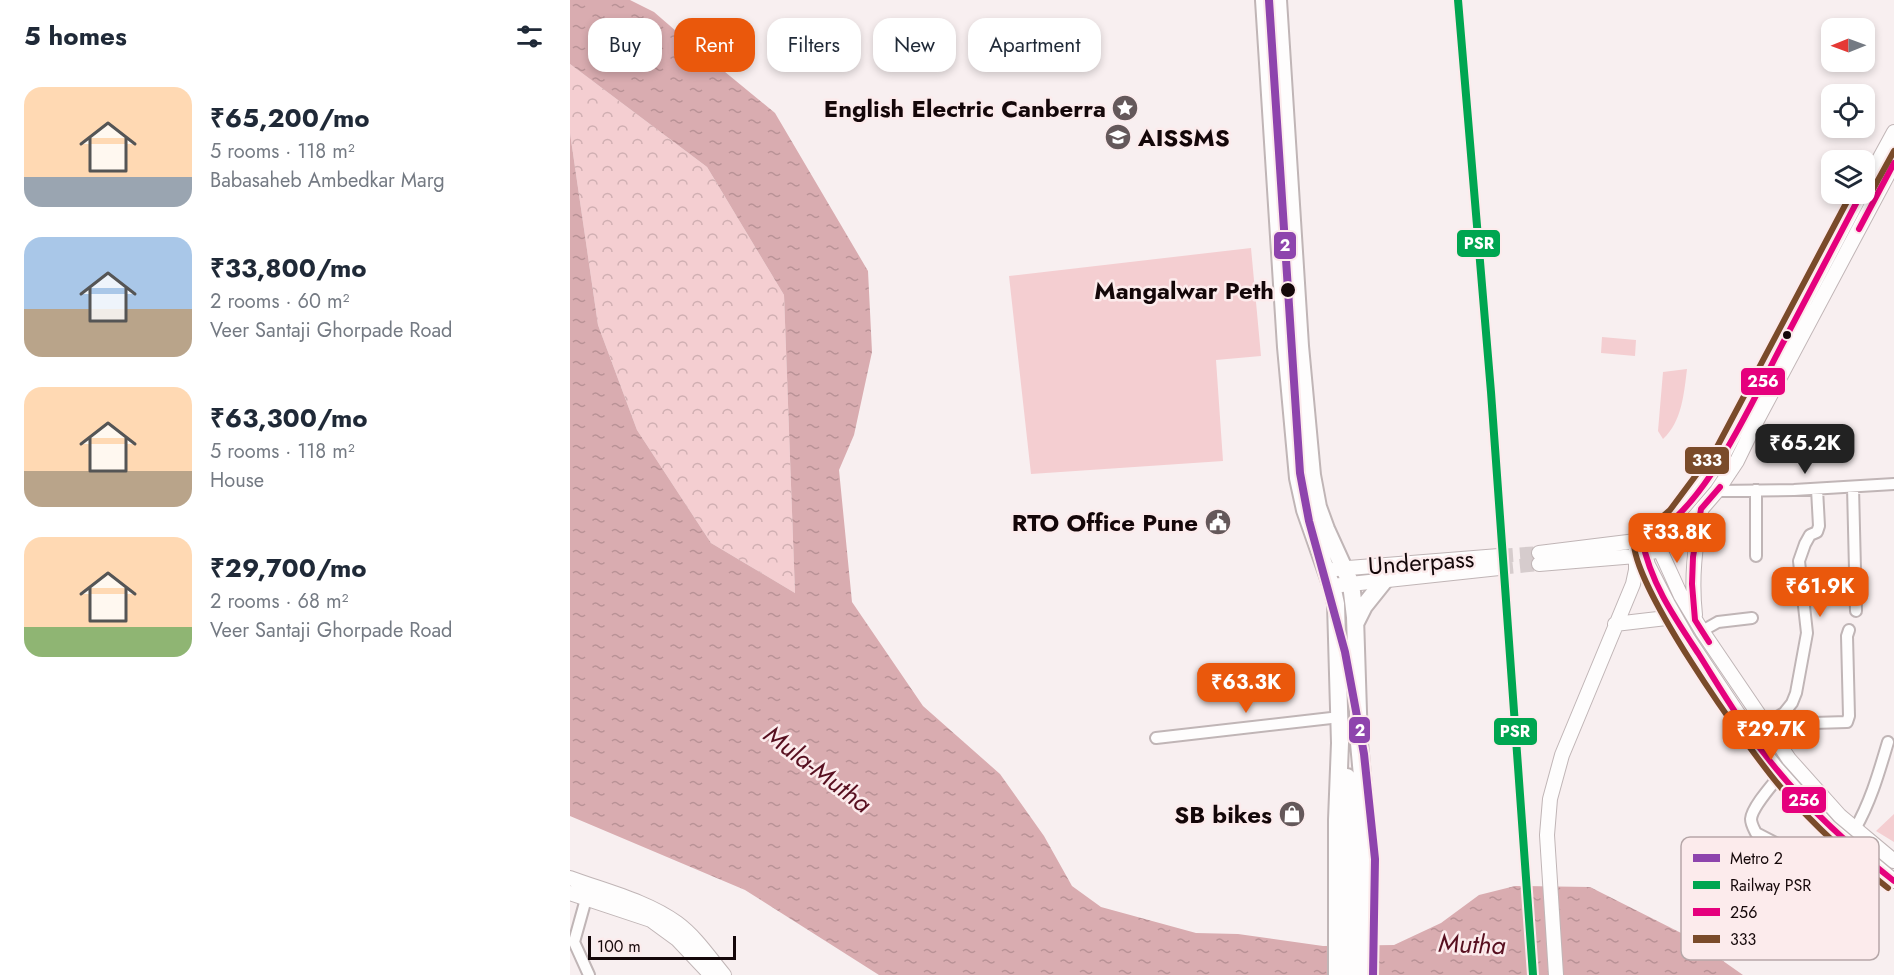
<!DOCTYPE html>
<html lang="en">
<head>
<meta charset="utf-8">
<style>
	body { margin:0; font-family:Jost,sans-serif; background:#f6f6f7; color:#1f2937; height:100vh; display:flex; flex-direction:column; font-size:22px; white-space:nowrap }
	* { box-sizing:border-box; margin:0 }
	p { font-size:20px; color:#747a83 }
	.icon { flex:none; width:33px; height:33px; fill:none; stroke:currentColor; stroke-width:2; stroke-linecap:round; stroke-linejoin:round }
	.map { position:relative; flex:1; overflow:hidden }
	.sheet { display:flex; flex-direction:column; background:#fff; width:570px }
	.sheet>* { flex:none }
	.top-card { position:absolute; left:18px; top:18px; width:570px; height:54px; display:flex; gap:12px }
	.needle { width:39px; rotate:269deg }
	.fabs { position:absolute; left:1251px; top:18px; display:grid; gap:12px }
	.fabs a { display:grid; place-items:center; width:54px; height:54px; border-radius:12px; background:#fff; box-shadow:0 3px 9px #0003; font-size:30px }
	.scale { position:absolute; left:18px; bottom:15px; width:148px; box-sizing:border-box; padding-left:6px; border:3px solid #140709; border-top:0; font-size:16px; line-height:21px; white-space:nowrap; color:#140709; -webkit-text-stroke:4px #fcebec; paint-order:stroke }
	.price { position:absolute; translate:-50% -51px; padding:0 14px; border-radius:12px; background:#ea580c; color:#fff; font-size:20px; line-height:39px; filter:drop-shadow(0 2px 3px #0008) }
	.price::after { content:''; position:absolute; left:50%; top:36px; width:18px; height:14px; margin-left:-9px; background:inherit; clip-path:polygon(0 0,100% 0,50% 100%) }
	.price.current { background:#222; color:#fff }
	ul { padding:0; list-style:none }
	li { display:flex; align-items:center; gap:18px; height:150px; padding:0 24px }
	li span { display:grid; place-items:center; flex:none; width:168px; height:120px; border-radius:18px; color:#555 }
	li>.icon { margin-inline-start:auto }
	span .icon { width:72px; height:72px; fill:#fffc; stroke-width:1 }
	li b { font-size:26px }
	h2 { display:flex; justify-content:space-between; align-items:center; height:72px; padding:0 24px; font-size:26px }
	.pill { padding:0 21px; border-radius:18px; background:#fff; box-shadow:0 3px 9px #0003; font-size:21px; line-height:54px }
	.pill.current { background:#ea580c; color:#fff }
	main { display:flex; flex:1; min-height:0 }
	.map>svg:first-child { display:block }
	.grass { fill:#f4ced1 }
	.forest { fill:url(#forest-crowns) }
	.water { fill:url(#water-ripples) }
	.lines { fill:none; stroke-linecap:round; stroke-linejoin:round }
	.major-tunnel { stroke:#d6cccd; stroke-width:14; stroke-dasharray:14 7; stroke-linecap:butt }
	.minor-casing { stroke:#c0b5b6; stroke-width:14 }
	.major-casing { stroke:#c0b5b6; stroke-width:16 }
	.highway-casing { stroke:#c0b5b6; stroke-width:20 }
	.minor { stroke:#fefdfd; stroke-width:10 }
	.major { stroke:#fefdfd; stroke-width:14 }
	.highway { stroke:#fefdfd; stroke-width:16 }
	.bus-1-casing { stroke:#fcebec; stroke-width:10 }
	.bus-2-casing { stroke:#fcebec; stroke-width:10 }
	.bus-1 { stroke:#e5007d; stroke-width:6 }
	.bus-2 { stroke:#7a4b2a; stroke-width:6 }
	.rail-1-casing { stroke:#fcebec; stroke-width:12 }
	.rail-1 { stroke:#00a651; stroke-width:8 }
	.metro-1-casing { stroke:#fcebec; stroke-width:12 }
	.metro-1 { stroke:#8e44ad; stroke-width:8 }
	.stop-dot { fill:#140709; stroke:#fcebec; stroke-width:2 }
	.labels { text-anchor:middle; dominant-baseline:central; stroke-width:5; stroke-linejoin:round; paint-order:stroke }
	.poi-label { font-size:24px; font-weight:bold; fill:#140709; stroke:#fcebec; text-anchor:end }
	.stop-label { font-size:24px; font-weight:bold; fill:#140709; stroke:#fcebec; text-anchor:end }
	.street-label { font-size:24px; fill:#140709; stroke:#fcebec }
	.water-label { font-size:26px; font-style:italic; fill:#570f1f; stroke:#fcebec }
	.key { fill:#fcebec; stroke:#b6a7a8; stroke-width:1.5 }
	.key-label { font-size:16px; fill:#140709 }
	.line-badge { stroke:#fcebec; stroke-width:2 }
	.badge-label { font-size:16px; text-anchor:middle; font-weight:bold; fill:#fff }
</style>
</head>
<body>
<main>
<section class="sheet">
<h2>5 homes<svg class="icon" aria-label="filters" viewBox="0 0 24 24"><path d="M4 7h16M4 17h16"/><circle cx="9" cy="7" r="2"/><circle cx="15" cy="17" r="2"/></svg></h2>
<ul>
<li><span style="background:linear-gradient(#ffd9b3 75%,#9aa5b1 0)"><svg class="icon" aria-label="home" viewBox="0 0 24 24"><path d="M3 11l9-7 9 7M6 9v11h12V9"/></svg></span><div><b>₹65,200/mo</b><p>5 rooms · 118 m²</p><p>Babasaheb Ambedkar Marg</p></div></li>
<li><span style="background:linear-gradient(#a9c7e8 60%,#b9a48a 0)"><svg class="icon" aria-label="home" viewBox="0 0 24 24"><path d="M3 11l9-7 9 7M6 9v11h12V9"/></svg></span><div><b>₹33,800/mo</b><p>2 rooms · 60 m²</p><p>Veer Santaji Ghorpade Road</p></div></li>
<li><span style="background:linear-gradient(#ffd9b3 70%,#b9a48a 0)"><svg class="icon" aria-label="home" viewBox="0 0 24 24"><path d="M3 11l9-7 9 7M6 9v11h12V9"/></svg></span><div><b>₹63,300/mo</b><p>5 rooms · 118 m²</p><p>House</p></div></li>
<li><span style="background:linear-gradient(#ffd9b3 75%,#8fb573 0)"><svg class="icon" aria-label="home" viewBox="0 0 24 24"><path d="M3 11l9-7 9 7M6 9v11h12V9"/></svg></span><div><b>₹29,700/mo</b><p>2 rooms · 68 m²</p><p>Veer Santaji Ghorpade Road</p></div></li>
</ul>
</section>
<div class="map">
<svg width="1324" height="975" viewBox="0 0 1324 975">
	<defs>
		<pattern id="forest-crowns" width="20" height="18" patternUnits="userSpaceOnUse" patternTransform="scale(1.5)"><rect width="20" height="18" fill="#f4ced1"/><path d="M2 6a3 3 0 1 1 6 0M12 15a3 3 0 1 1 6 0" fill="none" stroke="#d0afb2"/></pattern>
		<pattern id="water-ripples" width="26" height="14" patternUnits="userSpaceOnUse" patternTransform="scale(1.5)"><rect width="26" height="14" fill="#d9acb0"/><path d="M2 4q2-2 4 0t4 0M15 11q2-2 4 0t4 0" fill="none" stroke="#b99296"/></pattern>
	</defs>
	<rect width="100%" height="100%" fill="#f8eff0"/>
	<!-- grass -->
	<path class="grass" d="M 681,248 L 691,356 L 646,360 L 653,461 L 461,474 L 439,276 Z
		M 1032,337 L 1066,340 L 1065,356 L 1031,353 Z
		M 1117,369 C 1114,393 1112,422 1093,439 L 1088,431 L 1093,372 Z
		M 1324,814 L 1324,842 L 1306,831 Z"/>
	<!-- forest -->
	<path class="forest" d="M 0,64 L 137,167 L 214,295 L 225,593 L 141,543 L 67,430 L 28,325 L 0,133 Z"/>
	<!-- water -->
	<path class="water" d="M 0,0 L 60,0 L 84,12 L 121,44 L 205,113 L 298,271 L 302,352 L 284,435 L 269,470 L 282,602 L 353,706 L 430,774 L 474,836 L 502,886 L 531,907 L 626,933 L 668,934 L 753,946 L 824,945 L 871,923 L 909,895 L 945,886 L 1020,887 L 1119,937 L 1173,975 L 309,975 L 175,890 L 0,816 L 0,133 L 28,325 L 67,430 L 141,543 L 225,593 L 214,295 L 137,167 L 0,64 Z"/>
	<g class="lines">
		<!-- major-tunnel -->
		<path class="major-tunnel" d="M 929,556 L 969,553
			M 929,568 L 969,564"/>
		<defs>
			<path id="minor" d="M 1283,487 L 1286,611
				M 1186,490 L 1186,556
				M 1147,491 L 1224,490 L 1324,484
				M 1132,631 L 1148,622 L 1182,618
				M 1194,725 L 1214,713 L 1222,703 L 1226,693 L 1237,633 L 1229,561 L 1235,544 L 1240,535 L 1247,532 L 1249,526 L 1247,489
				M 586,738 L 770,717
				M 1205,740 L 1224,730 L 1243,723 L 1277,722 L 1279,716 L 1277,636 L 1279,630
				M 1211,774 C 1203,784 1182,807 1181,819 C 1181,824 1184,829 1186,833 L 1242,862
				M 1285,829 C 1301,801 1309,772 1318,742
				M 16,899 L 4,942 L 19,975"/>
			<path id="major" d="M 1294,187 L 1324,132
				M 1090,543 L 1090,550 L 1111,596 L 1132,631 L 1219,759 L 1270,816 L 1324,861
				M 1073,547 L 1078,565 L 1098,604 L 1118,639 L 1193,751 L 1207,769 L 1259,827 L 1324,881
				M 969,553 L 1066,541 L 1089,532 L 1099,524 L 1135,482 L 1155,452 L 1291,194
				M 969,564 L 1066,556 L 1090,550 L 1109,535 L 1147,491 L 1167,461 L 1185,424 L 1324,163
				M 766,569 L 929,556
				M 762,586 L 929,568
				M 1125,615 C 1121,578 1125,548 1131,512
				M 1045,624 L 1105,617
				M 0,878 C 35,891 77,901 107,923 C 126,937 139,957 154,975
				M 0,893 L 81,920 L 107,939 L 141,975
				M 986,975 L 977,835 L 980,799 L 992,755 L 1063,584 L 1066,570 L 1066,549"/>
			<path id="highway" d="M 694,0 L 716,347 L 728,478 L 735,510 L 763,590 L 766,604 L 770,743 L 767,820 L 767,975
				M 708,0 L 730,346 L 742,475 L 748,507 L 756,529 L 781,584 L 785,617 L 789,743 L 796,820 L 795,975
				M 786,622 L 794,606 L 814,581
				M 777,777 L 781,820 L 781,975"/>
		</defs>
		<!-- minor casing -->
		<use href="#minor" class="minor-casing"/>
		<!-- major casing -->
		<use href="#major" class="major-casing"/>
		<!-- highway casing -->
		<use href="#highway" class="highway-casing"/>
		<!-- minor -->
		<use href="#minor" class="minor"/>
		<!-- major -->
		<use href="#major" class="major"/>
		<!-- highway -->
		<use href="#highway" class="highway"/>
		<defs>
			<path id="bus-1" d="M 1291,194 C 1266,242 1240,291 1215,339 C 1185,394 1133,519 1072,539 C 1080,582 1104,617 1128,653 C 1150,688 1171,724 1196,756 C 1233,804 1277,844 1324,881
				M 1289,229 L 1324,163
				M 1139,642 L 1125,620 L 1122,584 L 1123,557 L 1131,509 L 1150,487"/>
			<path id="bus-2" d="M 1302,191 L 1324,151
				M 1281,194 L 1147,447 L 1100,510 L 1084,524 L 1066,532 C 1044,564 1187,762 1215,792 C 1246,827 1281,859 1318,888"/>
		</defs>
		<!-- bus-1 casing -->
		<use href="#bus-1" class="bus-1-casing"/>
		<!-- bus-2 casing -->
		<use href="#bus-2" class="bus-2-casing"/>
		<!-- bus-1 -->
		<use href="#bus-1" class="bus-1"/>
		<!-- bus-2 -->
		<use href="#bus-2" class="bus-2"/>
		<defs>
			<path id="rail-1" d="M 888,0 L 921,392 L 963,975"/>
		</defs>
		<!-- rail-1 casing -->
		<use href="#rail-1" class="rail-1-casing"/>
		<!-- rail-1 -->
		<use href="#rail-1" class="rail-1"/>
		<defs>
			<path id="metro-1" d="M 699,0 L 730,473 L 739,521 L 775,652 L 794,754 L 805,859 L 803,975"/>
		</defs>
		<!-- metro-1 casing -->
		<use href="#metro-1" class="metro-1-casing"/>
		<!-- metro-1 -->
		<use href="#metro-1" class="metro-1"/>
	</g>
	<!-- icons -->
	<defs>
		<symbol id="sight-disc" viewBox="-11 -11 22 22"><circle r="9.5" fill="#64585a" stroke="#fcebec"/><path d="M0-6L1.8-2.2L6-1.7L2.9 1.2L3.7 5.4L0 3.3L-3.7 5.4L-2.9 1.2L-6-1.7L-1.8-2.2Z" fill="#fff"/></symbol>
		<symbol id="university-disc" viewBox="-11 -11 22 22"><circle r="9.5" fill="#64585a" stroke="#fcebec"/><path d="M0-5L7-2L0 1L-7-2ZM-4 1L0 2.5L4 1V4Q0 6-4 4Z" fill="#fff"/></symbol>
		<symbol id="civic-disc" viewBox="-11 -11 22 22"><circle r="9.5" fill="#64585a" stroke="#fcebec"/><path d="M-.6-6.5H3V-4.5H.6V-3L4-1V1h2V6H-6V1h2V-1L-.6-3ZM-1.2 2.5V6h2.4V2.5Z" fill="#fff"/></symbol>
		<symbol id="shop-disc" viewBox="-11 -11 22 22"><circle r="9.5" fill="#64585a" stroke="#fcebec"/><path d="M-5-2.5h2.3a2.7 3.5 0 0 1 5.4 0H5L5.5 6h-11ZM-1.5-2.5h3a1.5 2.3 0 0 0-3 0Z" fill="#fff"/></symbol>
	</defs>
	<g fill-rule="evenodd">
		<use href="#sight-disc" x="540" y="93" width="30" height="30"/>
		<use href="#university-disc" x="533" y="122" width="30" height="30"/>
		<use href="#civic-disc" x="633" y="507" width="30" height="30"/>
		<use href="#shop-disc" x="707" y="799" width="30" height="30"/>
	</g>
	<!-- markers -->
	<g class="stop-dot">
		<circle cx="718" cy="290" r="8"/>
		<circle cx="1217" cy="335" r="5"/>
	</g>
	<g class="labels">
		<!-- poi labels -->
		<g class="poi-label">
			<text x="536" y="108">English Electric Canberra</text>
			<text x="568" y="137" text-anchor="start">AISSMS</text>
			<text x="628" y="522">RTO Office Pune</text>
			<text x="702" y="814">SB bikes</text>
		</g>
		<!-- stop labels -->
		<g class="stop-label">
			<text x="704" y="290">Mangalwar Peth</text>
		</g>
		<!-- street labels -->
		<g class="street-label">
			<text transform="translate(851 562) rotate(-4)">Underpass</text>
		</g>
		<!-- water labels -->
		<g class="water-label">
			<text transform="translate(248 769) rotate(37)">Mula-Mutha</text>
			<text transform="translate(902 944) rotate(2)">Mutha</text>
		</g>
	</g>
	<!-- legend -->
	<rect x="1111" y="837" width="198" height="123" rx="9" class="key"/>
	<rect x="1123" y="854" width="27" height="8" fill="#8e44ad"/>
	<rect x="1123" y="881" width="27" height="8" fill="#00a651"/>
	<rect x="1123" y="908" width="27" height="8" fill="#e5007d"/>
	<rect x="1123" y="935" width="27" height="8" fill="#7a4b2a"/>
	<g class="key-label">
		<text x="1160" y="864">Metro 2</text>
		<text x="1160" y="891">Railway PSR</text>
		<text x="1160" y="918">256</text>
		<text x="1160" y="945">333</text>
	</g>
	<g class="line-badge">
		<rect x="886" y="229" width="45" height="29" rx="6" fill="#00a651"/>
		<rect x="703" y="231" width="24" height="29" rx="6" fill="#8e44ad"/>
		<rect x="1170" y="367" width="46" height="29" rx="6" fill="#e5007d"/>
		<rect x="1114" y="446" width="46" height="29" rx="6" fill="#7a4b2a"/>
		<rect x="778" y="716" width="23" height="28" rx="6" fill="#8e44ad"/>
		<rect x="923" y="717" width="45" height="29" rx="6" fill="#00a651"/>
		<rect x="1211" y="786" width="46" height="28" rx="6" fill="#e5007d"/>
	</g>
	<g class="badge-label">
		<text x="909" y="249">PSR</text>
		<text x="715" y="251">2</text>
		<text x="1193" y="387">256</text>
		<text x="1137" y="466">333</text>
		<text x="790" y="736">2</text>
		<text x="945" y="737">PSR</text>
		<text x="1234" y="806">256</text>
	</g>
</svg>
<div class="fabs">
<a><svg class="needle" viewBox="-14 -14 28 28"><path d="M0-13l5 13h-10z" fill="#e53935"/><path d="M0 13l5-13h-10z" fill="#747a83"/></svg></a>
<a><svg class="icon" aria-label="locate" viewBox="0 0 24 24"><circle cx="12" cy="12" r="6"/><path d="M12 2v4M12 18v4M2 12h4M18 12h4"/></svg></a>
<a><svg class="icon" aria-label="layers" viewBox="0 0 24 24"><path d="M12 4l9 5-9 5-9-5zM3 14l9 5 9-5"/></svg></a>
</div>
<div class="scale">100 m</div>
<b class="price current" style="left:1235px;top:475px">₹65.2K</b>
<b class="price" style="left:1107px;top:564px">₹33.8K</b>
<b class="price" style="left:1250px;top:618px">₹61.9K</b>
<b class="price" style="left:676px;top:714px">₹63.3K</b>
<b class="price" style="left:1201px;top:761px">₹29.7K</b>
<div class="top-card">
<a class="pill">Buy</a>
<a class="pill current">Rent</a>
<a class="pill">Filters</a>
<a class="pill">New</a>
<a class="pill">Apartment</a>
</div>
</div>
</main>
</body>
</html>
